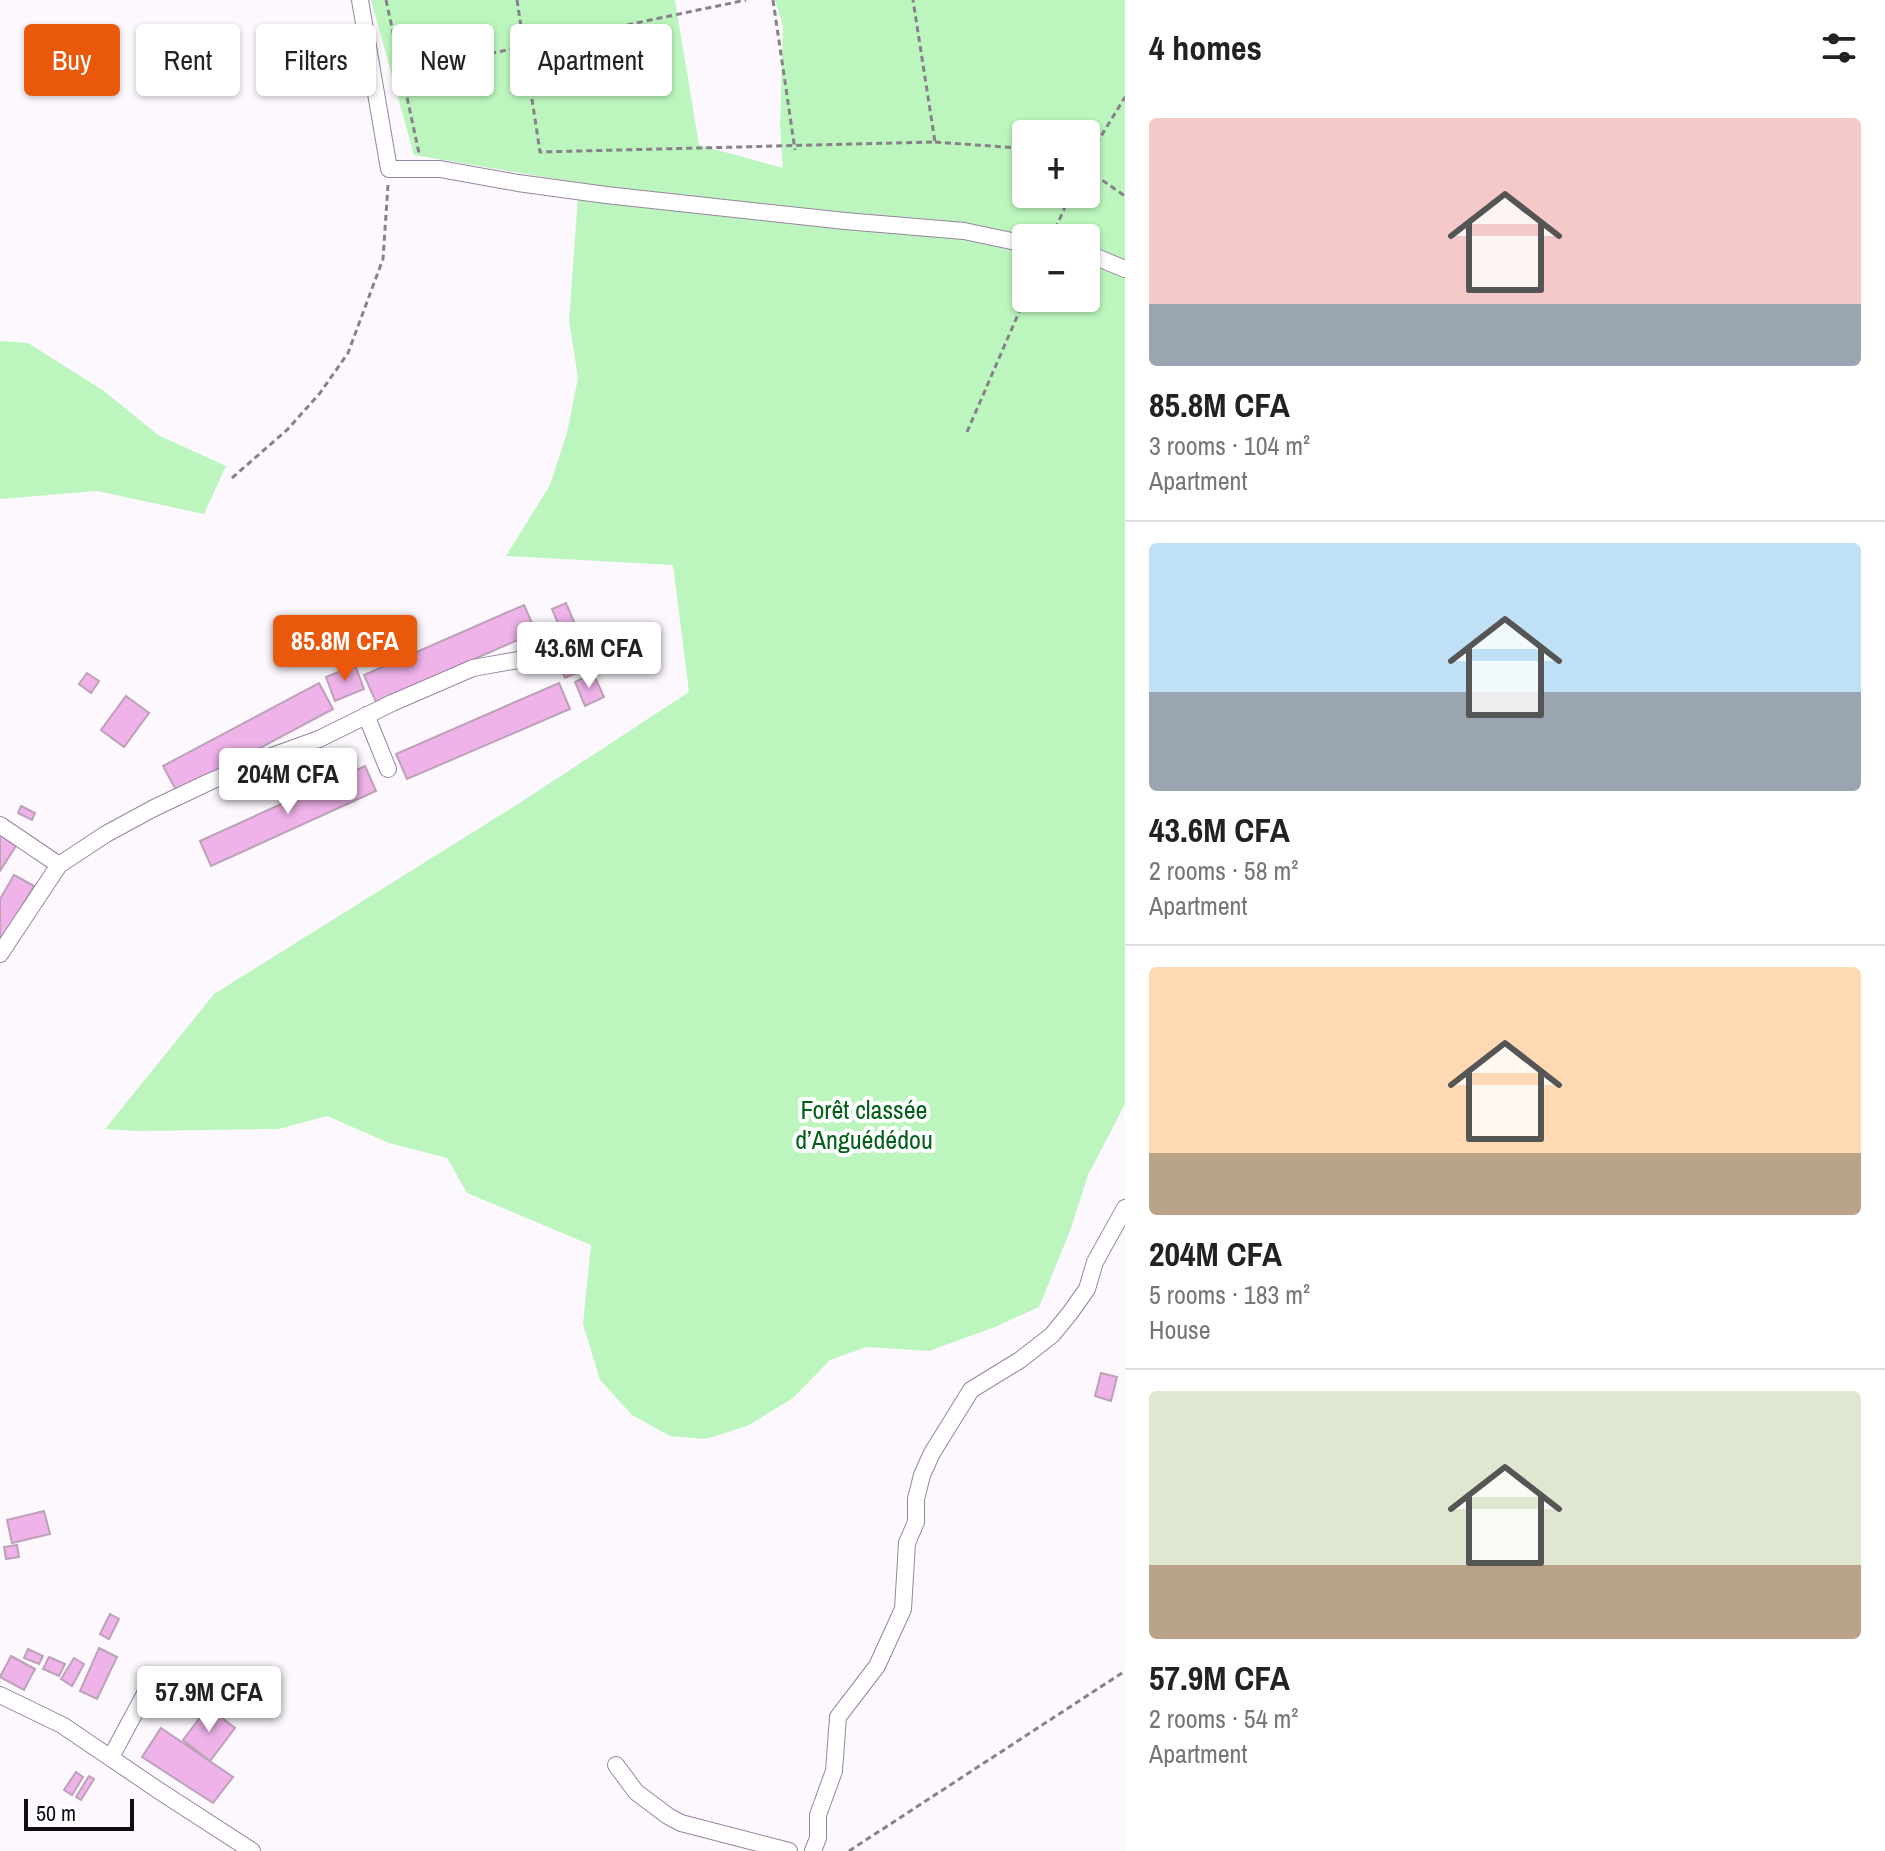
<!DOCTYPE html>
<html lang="en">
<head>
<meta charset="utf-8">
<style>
	body { margin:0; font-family:"Archivo Narrow",sans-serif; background:#f6f6f6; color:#222; height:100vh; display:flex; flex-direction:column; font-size:30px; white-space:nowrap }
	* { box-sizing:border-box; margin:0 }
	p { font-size:26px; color:#767676 }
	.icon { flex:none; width:44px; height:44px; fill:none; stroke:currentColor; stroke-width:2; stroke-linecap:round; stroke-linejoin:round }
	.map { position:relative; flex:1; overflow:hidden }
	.panel { display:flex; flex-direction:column; background:#fff; width:760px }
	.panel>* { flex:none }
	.hud { position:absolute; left:24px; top:24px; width:760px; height:72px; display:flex; gap:16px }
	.controls { position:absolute; left:1012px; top:120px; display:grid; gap:16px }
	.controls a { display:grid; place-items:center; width:88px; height:88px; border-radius:8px; background:#fff; box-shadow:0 2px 6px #0004; font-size:40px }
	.scale { position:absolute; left:24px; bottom:20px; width:110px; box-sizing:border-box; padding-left:8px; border:4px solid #120b15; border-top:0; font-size:22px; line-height:28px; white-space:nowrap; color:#120b15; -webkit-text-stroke:6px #fff; paint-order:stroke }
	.price { position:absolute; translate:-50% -68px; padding:0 18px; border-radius:8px; background:#fff; color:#222; font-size:26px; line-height:52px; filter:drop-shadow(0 2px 4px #0008) }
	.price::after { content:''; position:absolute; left:50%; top:48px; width:24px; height:18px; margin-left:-12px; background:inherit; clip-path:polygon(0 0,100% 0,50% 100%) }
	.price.current { background:#ea580c; color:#fff }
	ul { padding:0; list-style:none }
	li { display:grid; align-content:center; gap:16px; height:424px; padding:0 24px }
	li+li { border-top:2px solid #e0e0e0 }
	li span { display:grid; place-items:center; height:248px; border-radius:8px; color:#555 }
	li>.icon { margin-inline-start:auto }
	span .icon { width:144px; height:144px; fill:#fffc; stroke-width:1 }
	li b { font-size:34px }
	h2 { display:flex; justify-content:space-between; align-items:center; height:96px; padding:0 24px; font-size:34px }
	.tag { padding:0 28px; border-radius:8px; background:#fff; box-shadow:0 2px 6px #0004; font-size:28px; line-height:72px }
	.tag.current { background:#ea580c; color:#fff }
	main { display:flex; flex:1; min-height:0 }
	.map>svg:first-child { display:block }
	.green { fill:#bcf6be; fill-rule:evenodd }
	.building { fill:#efb3e9; stroke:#bca1b9; stroke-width:2 }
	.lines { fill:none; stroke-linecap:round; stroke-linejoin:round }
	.street-casing { stroke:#9784a1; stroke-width:18 }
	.path { stroke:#878189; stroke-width:3; stroke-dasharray:6 4; stroke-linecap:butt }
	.street { stroke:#fff; stroke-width:16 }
	.labels { text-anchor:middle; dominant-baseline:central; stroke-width:8; stroke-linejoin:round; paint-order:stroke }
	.park-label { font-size:26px; fill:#025f18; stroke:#fff }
</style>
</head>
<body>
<main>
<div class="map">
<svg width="1125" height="1851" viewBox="0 0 1125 1851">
	<rect width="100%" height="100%" fill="#fcf8fe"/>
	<!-- green -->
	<path class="green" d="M 371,0 L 675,0 L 699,145 L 783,168 L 780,125 L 783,26 L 775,0 L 1125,0 L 1125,1104 L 1088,1175 L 1070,1231 L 1039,1307 L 995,1327 L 929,1351 L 867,1347 L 830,1360 L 793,1398 L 747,1426 L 706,1439 L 670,1436 L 632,1415 L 600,1380 L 583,1324 L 591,1245 L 467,1193 L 447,1158 L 389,1143 L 327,1116 L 279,1129 L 136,1131 L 105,1129 L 214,994 L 515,806 L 689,692 L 673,565 L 506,556 L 550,485 L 567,433 L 578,378 L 569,320 L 579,183 L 414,155 ZM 1026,134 L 1086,134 L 1086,194 L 1026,194 ZM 1026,238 L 1086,238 L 1086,298 L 1026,298 Z
		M 0,341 L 28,343 L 104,391 L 158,435 L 226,466 L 204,514 L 97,491 L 0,499 Z"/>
	<!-- building -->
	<path class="building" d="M 566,603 L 579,634 L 565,640 L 552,609 Z
		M 524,605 L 536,632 L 376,702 L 364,675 Z
		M 582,646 L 591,667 L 565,678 L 556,657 Z
		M 355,665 L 364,689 L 335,701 L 326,677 Z
		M 87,673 L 99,681 L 91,693 L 79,684 Z
		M 593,673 L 604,697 L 585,706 L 575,682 Z
		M 319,683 L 333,709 L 177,792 L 163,766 Z
		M 559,683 L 570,709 L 407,779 L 396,754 Z
		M 126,696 L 149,713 L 124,747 L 101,730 Z
		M 365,766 L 376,791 L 211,866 L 200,841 Z
		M 21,806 L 35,813 L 32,820 L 18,813 Z
		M 0,835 L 16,846 L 0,871 Z
		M 14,875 L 34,886 L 0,943 L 0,899 Z
		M 1101,1373 L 1117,1377 L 1111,1401 L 1095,1396 Z
		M 44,1511 L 50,1534 L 12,1543 L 7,1520 Z
		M 17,1545 L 19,1557 L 6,1559 L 4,1547 Z
		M 110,1614 L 119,1619 L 109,1639 L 100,1634 Z
		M 99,1648 L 117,1657 L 97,1699 L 80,1691 Z
		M 28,1649 L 43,1656 L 39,1664 L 24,1658 Z
		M 11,1656 L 35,1669 L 24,1690 L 0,1677 Z
		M 49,1657 L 65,1664 L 59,1676 L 43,1669 Z
		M 74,1658 L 84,1664 L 72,1686 L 61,1679 Z
		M 208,1707 L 235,1728 L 210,1761 L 183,1740 Z
		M 161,1728 L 233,1777 L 213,1803 L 142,1757 Z
		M 76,1772 L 83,1777 L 72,1795 L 64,1790 Z
		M 89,1776 L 94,1779 L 81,1800 L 76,1797 Z"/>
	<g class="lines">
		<defs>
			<path id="street" d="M 360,0 L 389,169 L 440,169 L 518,183 L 606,195 L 845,221 L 964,231 L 1026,244
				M 1086,255 L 1096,257 L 1125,269
				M 366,715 L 388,769
				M 0,825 L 59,865
				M 0,954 L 59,865 L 106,834 L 154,808 L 209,782 L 258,761 L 319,739 L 392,703 L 473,668 L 546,655
				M 0,1695 L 62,1725 L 161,1792 L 252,1851
				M 111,1757 L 154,1677
				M 616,1765 L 636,1792 L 668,1816 L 681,1823 L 789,1851
				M 813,1851 L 818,1838 L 818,1815 L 834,1771 L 838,1717 L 877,1666 L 903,1609 L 907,1543 L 916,1522 L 916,1499 L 922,1475 L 932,1453 L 971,1390 L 1020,1360 L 1052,1335 L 1070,1313 L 1087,1289 L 1095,1262 L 1125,1208"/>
		</defs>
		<!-- street casing -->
		<use href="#street" class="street-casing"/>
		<!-- path -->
		<path class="path" d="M 386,0 L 419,153
			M 517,0 L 540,152 L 935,142 L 913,0
			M 773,0 L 795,150
			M 402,72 L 746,0
			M 935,142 L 1018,148 L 1026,150
			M 1086,161 L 1125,97
			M 1086,169 L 1125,196
			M 1051,238 L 1071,194
			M 967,432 L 1026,296
			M 232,478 L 288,429 L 320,393 L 348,353 L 383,259 L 388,185
			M 849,1851 L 1125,1671"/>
		<!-- street -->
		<use href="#street" class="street"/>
	</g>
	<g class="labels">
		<!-- park labels -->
		<g class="park-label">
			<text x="864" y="1109">Forêt classée<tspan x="864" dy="30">d’Anguédédou</tspan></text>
		</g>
	</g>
</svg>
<div class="controls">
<a>+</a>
<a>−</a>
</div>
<div class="scale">50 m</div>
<b class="price current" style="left:345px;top:683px">85.8M CFA</b>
<b class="price" style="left:589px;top:690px">43.6M CFA</b>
<b class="price" style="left:288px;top:816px">204M CFA</b>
<b class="price" style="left:209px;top:1734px">57.9M CFA</b>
<div class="hud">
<a class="tag current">Buy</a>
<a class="tag">Rent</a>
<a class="tag">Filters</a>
<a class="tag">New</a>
<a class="tag">Apartment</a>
</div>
</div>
<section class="panel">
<h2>4 homes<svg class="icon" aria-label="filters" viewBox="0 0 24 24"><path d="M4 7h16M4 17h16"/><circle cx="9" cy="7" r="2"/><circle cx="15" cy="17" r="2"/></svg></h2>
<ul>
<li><span style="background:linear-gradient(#f6c9c9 75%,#9aa5b1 0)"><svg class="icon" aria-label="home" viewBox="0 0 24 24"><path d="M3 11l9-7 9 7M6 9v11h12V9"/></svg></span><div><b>85.8M CFA</b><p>3 rooms · 104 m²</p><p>Apartment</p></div></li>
<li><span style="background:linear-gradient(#bfe0f5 60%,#9aa5b1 0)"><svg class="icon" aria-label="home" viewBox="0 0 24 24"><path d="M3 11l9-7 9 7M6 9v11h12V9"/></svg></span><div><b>43.6M CFA</b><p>2 rooms · 58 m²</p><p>Apartment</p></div></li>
<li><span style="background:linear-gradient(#ffd9b3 75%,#b9a48a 0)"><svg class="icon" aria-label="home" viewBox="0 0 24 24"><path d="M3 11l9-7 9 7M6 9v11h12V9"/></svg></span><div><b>204M CFA</b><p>5 rooms · 183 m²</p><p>House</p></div></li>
<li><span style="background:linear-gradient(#dfe7d0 70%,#b9a48a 0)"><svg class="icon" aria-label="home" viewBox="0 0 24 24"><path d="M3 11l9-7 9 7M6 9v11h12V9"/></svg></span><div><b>57.9M CFA</b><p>2 rooms · 54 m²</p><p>Apartment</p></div></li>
</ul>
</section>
</main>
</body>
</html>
